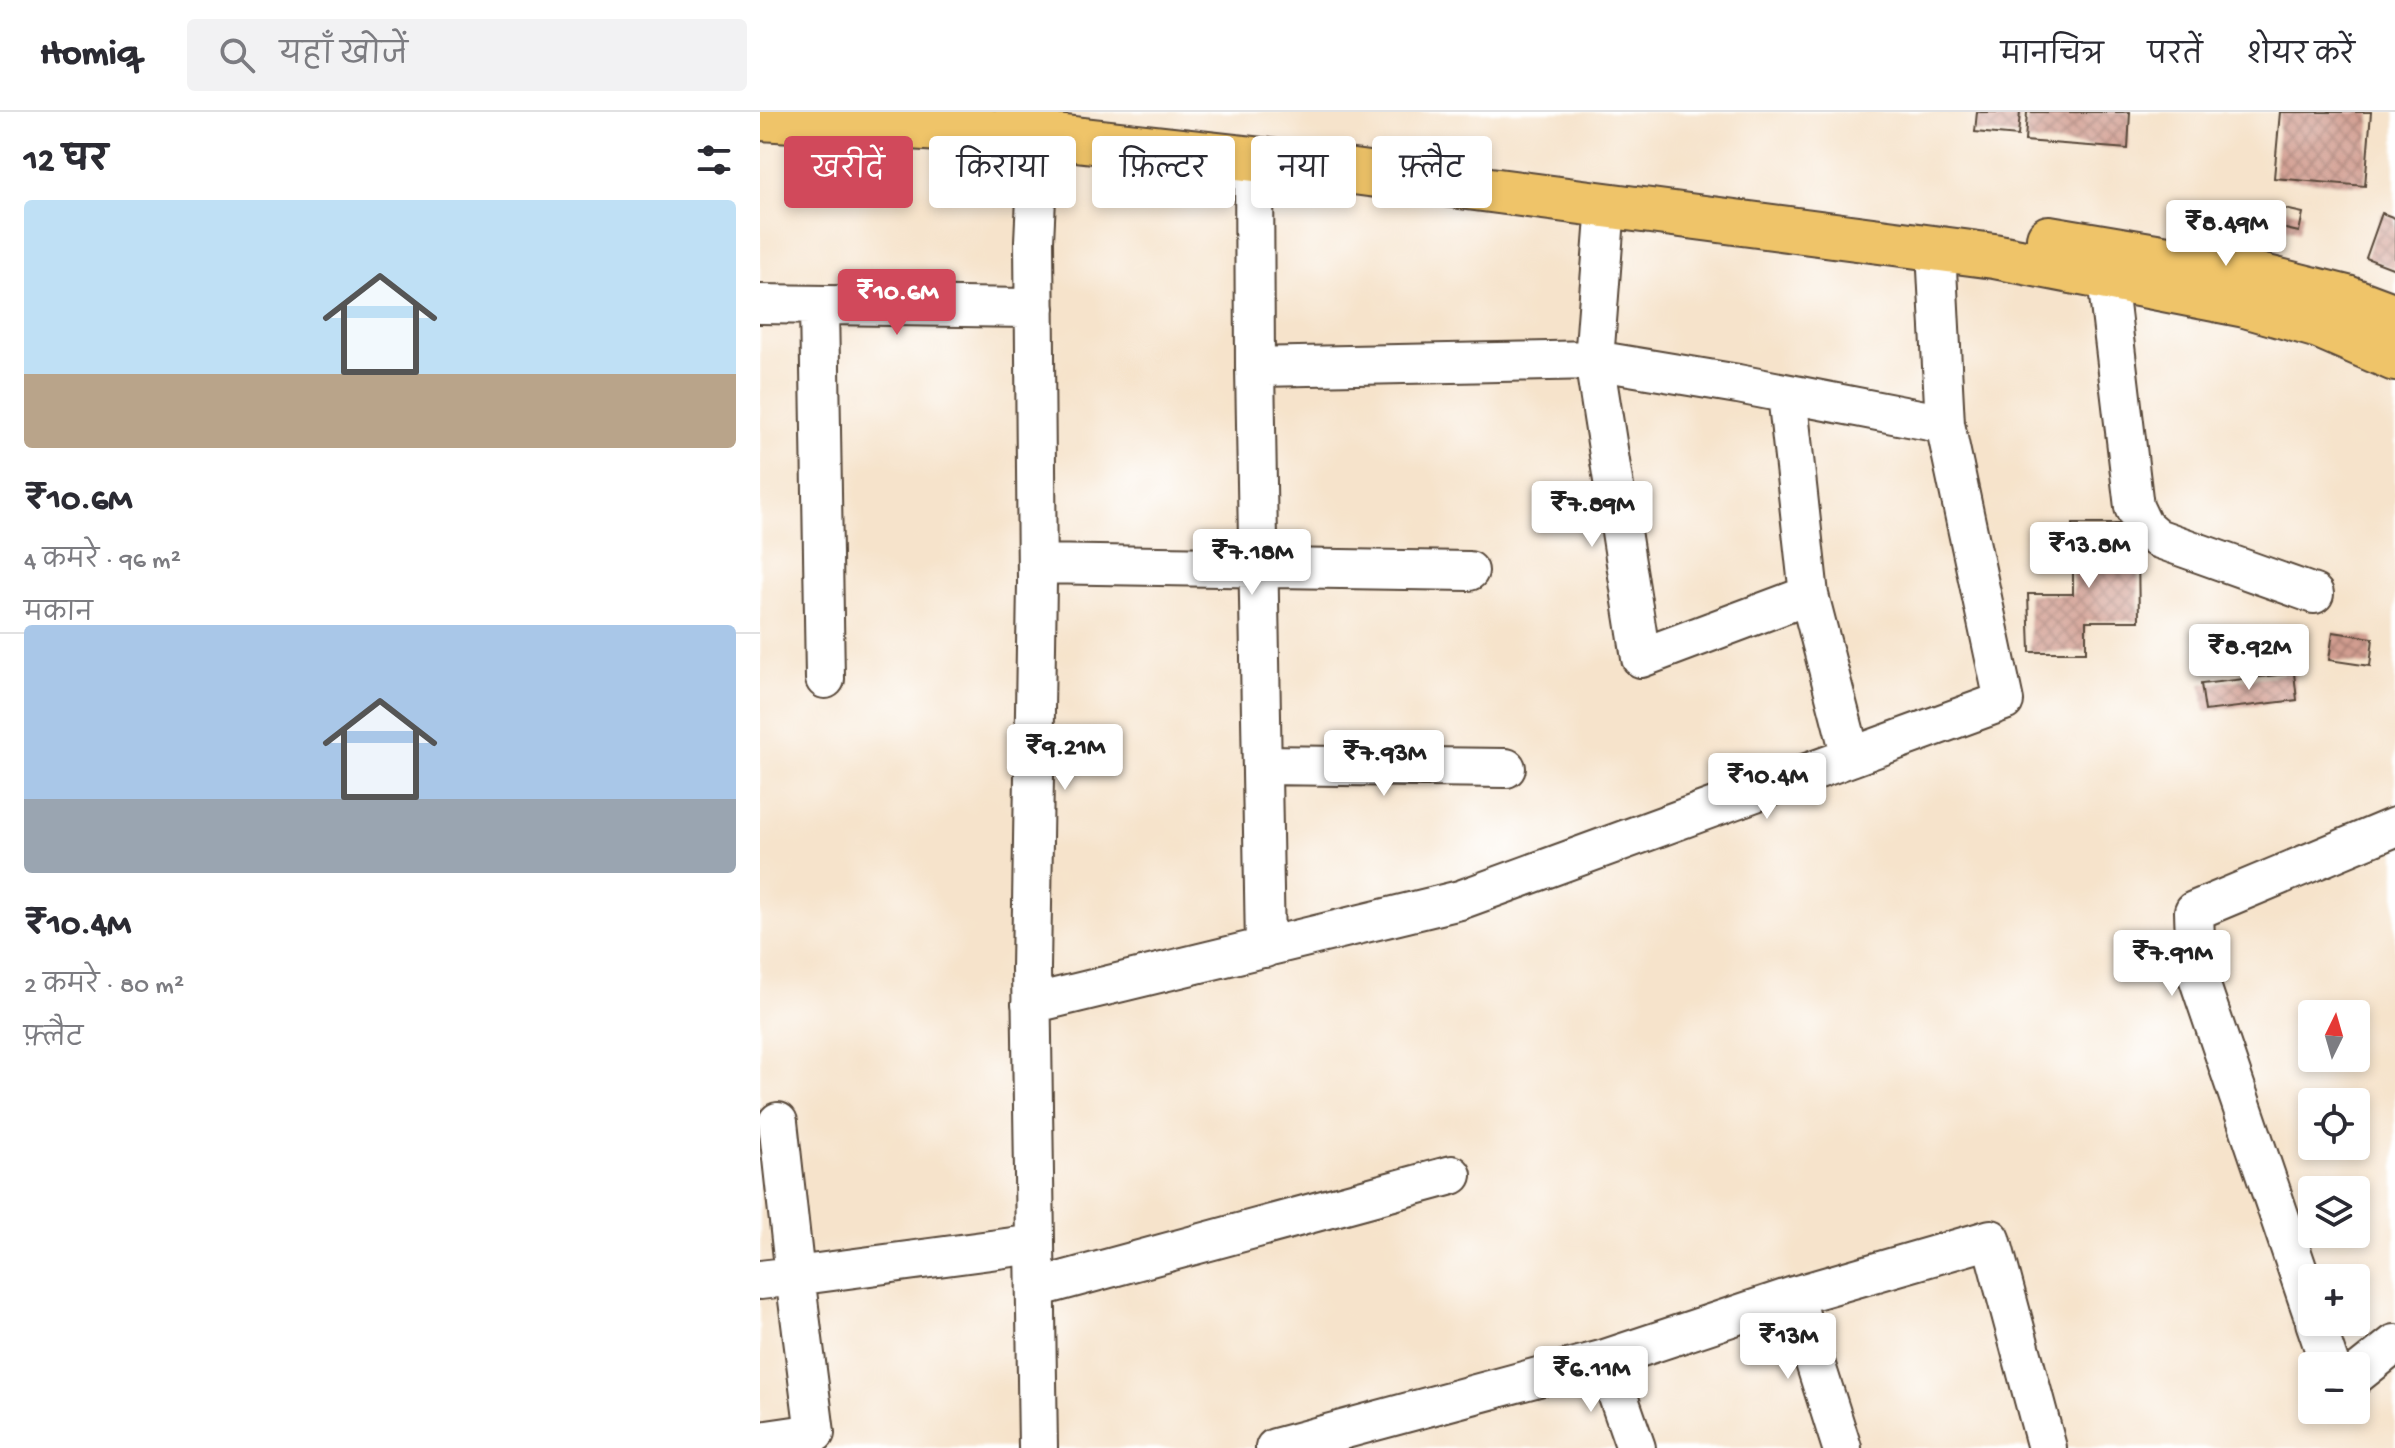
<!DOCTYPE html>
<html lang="hi">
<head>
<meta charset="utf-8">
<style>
	body { margin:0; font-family:"Gochi Hand","Playpen Sans Deva",sans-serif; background:#f2f2f3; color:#2b2b33; height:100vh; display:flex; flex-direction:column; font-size:30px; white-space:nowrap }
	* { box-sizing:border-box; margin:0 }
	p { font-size:26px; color:#7c7c81 }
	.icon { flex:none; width:44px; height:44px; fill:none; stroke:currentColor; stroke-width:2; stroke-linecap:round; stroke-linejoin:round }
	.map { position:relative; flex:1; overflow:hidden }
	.drawer { display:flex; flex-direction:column; background:#fff; width:760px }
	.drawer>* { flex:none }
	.guide { position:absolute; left:24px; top:24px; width:760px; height:72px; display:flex; gap:16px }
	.needle { width:52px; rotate:5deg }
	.fabs { position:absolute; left:1538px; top:888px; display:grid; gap:16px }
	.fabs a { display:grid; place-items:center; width:72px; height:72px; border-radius:8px; background:#fff; box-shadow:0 4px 12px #0003; font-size:40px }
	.price { position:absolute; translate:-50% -68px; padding:0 18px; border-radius:8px; background:#fff; color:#222; font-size:26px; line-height:52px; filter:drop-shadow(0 2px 4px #0008) }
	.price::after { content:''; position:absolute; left:50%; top:48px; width:24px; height:18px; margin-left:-12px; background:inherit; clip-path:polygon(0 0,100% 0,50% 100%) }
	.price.selected { background:#d1495b; color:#fff }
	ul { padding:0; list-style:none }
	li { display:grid; align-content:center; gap:16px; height:424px; padding:0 24px }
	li+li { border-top:2px solid #e1e1e2 }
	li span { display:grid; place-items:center; height:248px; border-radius:8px; color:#555 }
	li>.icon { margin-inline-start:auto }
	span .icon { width:144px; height:144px; fill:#fffc; stroke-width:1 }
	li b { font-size:34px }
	h2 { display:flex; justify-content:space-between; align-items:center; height:96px; padding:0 24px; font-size:34px }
	.tag { padding:0 28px; border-radius:8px; background:#fff; box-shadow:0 4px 12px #0003; font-size:28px; line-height:72px }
	.tag.selected { background:#d1495b; color:#fff }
	header { display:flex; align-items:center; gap:48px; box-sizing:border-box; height:112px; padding:0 40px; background:#fff; border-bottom:2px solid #e1e1e2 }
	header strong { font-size:38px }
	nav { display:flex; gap:44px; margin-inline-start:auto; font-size:28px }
	.search { width:560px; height:72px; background:#f2f2f3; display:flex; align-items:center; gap:20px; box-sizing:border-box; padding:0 28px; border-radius:8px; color:#7c7c81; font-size:30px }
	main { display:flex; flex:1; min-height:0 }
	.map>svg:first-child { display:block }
	.building { fill:url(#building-cross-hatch) }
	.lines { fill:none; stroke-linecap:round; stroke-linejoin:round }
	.minor-casing { stroke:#574638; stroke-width:42 }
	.major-casing { stroke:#574638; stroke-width:48 }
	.minor { stroke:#fff; stroke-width:38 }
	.major { stroke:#efc469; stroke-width:44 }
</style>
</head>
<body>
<header>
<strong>Homiq</strong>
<div class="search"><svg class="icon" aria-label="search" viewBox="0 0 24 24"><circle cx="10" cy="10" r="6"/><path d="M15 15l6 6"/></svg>यहाँ खोजें</div>
<nav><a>मानचित्र</a><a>परतें</a><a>शेयर करें</a></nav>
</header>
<main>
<section class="drawer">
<h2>12 घर<svg class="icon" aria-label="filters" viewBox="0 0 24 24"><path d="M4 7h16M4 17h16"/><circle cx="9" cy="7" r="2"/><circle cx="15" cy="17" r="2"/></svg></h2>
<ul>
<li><span style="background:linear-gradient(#bfe0f5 70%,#b9a48a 0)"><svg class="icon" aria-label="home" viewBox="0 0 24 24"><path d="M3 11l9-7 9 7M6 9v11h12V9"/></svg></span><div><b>₹10.6M</b><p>4 कमरे · 96 m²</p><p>मकान</p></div></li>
<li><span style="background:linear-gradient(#a9c7e8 70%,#9aa5b1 0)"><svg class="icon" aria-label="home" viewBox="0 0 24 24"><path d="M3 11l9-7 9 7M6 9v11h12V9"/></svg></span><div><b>₹10.4M</b><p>2 कमरे · 80 m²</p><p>फ़्लैट</p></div></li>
</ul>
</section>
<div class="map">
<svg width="1635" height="1336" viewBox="0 0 1635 1336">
	<defs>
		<pattern id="building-cross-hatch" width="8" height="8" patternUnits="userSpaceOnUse" patternTransform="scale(2)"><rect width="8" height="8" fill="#d19d90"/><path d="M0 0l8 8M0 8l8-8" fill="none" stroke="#ab8075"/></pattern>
	</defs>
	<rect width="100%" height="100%" fill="#fff"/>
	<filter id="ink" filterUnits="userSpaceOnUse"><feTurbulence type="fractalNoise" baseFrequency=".0125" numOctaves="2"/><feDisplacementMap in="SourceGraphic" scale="16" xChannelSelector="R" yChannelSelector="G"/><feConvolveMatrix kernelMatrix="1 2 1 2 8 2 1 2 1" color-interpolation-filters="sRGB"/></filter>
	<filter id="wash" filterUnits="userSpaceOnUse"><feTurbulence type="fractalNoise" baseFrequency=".006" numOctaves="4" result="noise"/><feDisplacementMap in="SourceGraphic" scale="32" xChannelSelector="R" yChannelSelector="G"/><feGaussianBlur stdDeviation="1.8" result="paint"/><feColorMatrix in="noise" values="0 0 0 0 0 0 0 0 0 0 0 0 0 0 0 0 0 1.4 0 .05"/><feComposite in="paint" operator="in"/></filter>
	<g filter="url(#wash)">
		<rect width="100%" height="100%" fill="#f6e3cb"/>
		<g id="blocks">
			<!-- building -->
			<path class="building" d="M 1217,0 L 1260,0 L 1258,24 L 1215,20 Z
				M 1267,0 L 1370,0 L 1368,37 L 1265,29 Z
				M 1520,0 L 1611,0 L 1605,74 L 1514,66 Z
				M 1516,95 L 1543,101 L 1539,120 L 1512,114 Z
				M 1622,101 L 1635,106 L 1635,157 L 1606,146 Z
				M 1313,412 L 1373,412 L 1373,441 L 1378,441 L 1379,509 L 1326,509 L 1326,540 L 1270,540 L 1268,482 L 1313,482 Z
				M 1573,520 L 1613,526 L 1610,554 L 1569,548 Z
				M 1534,561 L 1537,588 L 1445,599 L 1441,572 Z"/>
		</g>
	</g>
	<g filter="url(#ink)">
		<use href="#blocks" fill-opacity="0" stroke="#574638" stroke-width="2"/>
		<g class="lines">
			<defs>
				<path id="minor" d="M 494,47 L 495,255 L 505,836
					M 846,93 L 834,248 L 881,546 L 1049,483
					M 1347,167 L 1374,395 L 1383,414 L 1397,426 L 1554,482
					M 0,192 L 275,196
					M 59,193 L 65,567
					M 495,255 L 834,248 L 978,272 L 1185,312
					M 1027,282 L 1049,483 L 1091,645
					M 277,452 L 709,459
					M 502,653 L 746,656
					M 271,892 L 700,788 L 1244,589 L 1185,312 L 1176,138
					M 18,1010 L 35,1164 L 275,1132
					M 0,1168 L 35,1164 L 55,1321 L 0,1329
					M 276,1176 L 692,1063
					M 1034,1184 L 1082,1336
					M 1552,1200 L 1436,859 L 1434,799 L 1635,715
					M 1555,1210 L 1570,1254
					M 845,1247 L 876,1336
					M 1596,1263 L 1635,1232
					M 278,1336 L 271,857 L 277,470 L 274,129 L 280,0
					M 515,1336 L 845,1247 L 1034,1184 L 1231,1127 L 1287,1336"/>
				<path id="major" d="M 0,6 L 279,23 L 494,47 L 1234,144 L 1485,193 L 1559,214 L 1635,247
					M 1289,126 L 1467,156 L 1587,186 L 1635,204"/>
			</defs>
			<!-- minor casing -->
			<use href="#minor" class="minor-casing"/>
			<!-- major casing -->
			<use href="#major" class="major-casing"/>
			<!-- minor -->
			<use href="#minor" class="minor"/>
			<!-- major -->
			<use href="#major" class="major"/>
		</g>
	</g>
</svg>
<div class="fabs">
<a><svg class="needle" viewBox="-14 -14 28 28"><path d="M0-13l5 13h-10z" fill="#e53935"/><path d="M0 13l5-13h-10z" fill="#7c7c81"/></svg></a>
<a><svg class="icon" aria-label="locate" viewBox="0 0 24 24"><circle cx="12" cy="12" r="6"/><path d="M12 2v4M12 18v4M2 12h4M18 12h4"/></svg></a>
<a><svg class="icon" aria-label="layers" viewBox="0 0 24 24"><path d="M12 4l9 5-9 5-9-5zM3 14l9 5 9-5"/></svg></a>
<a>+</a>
<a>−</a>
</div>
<b class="price" style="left:1466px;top:156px">₹8.49M</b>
<b class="price selected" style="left:137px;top:225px">₹10.6M</b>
<b class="price" style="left:832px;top:437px">₹7.89M</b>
<b class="price" style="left:1329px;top:478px">₹13.8M</b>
<b class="price" style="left:492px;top:485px">₹7.18M</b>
<b class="price" style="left:1489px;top:580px">₹8.92M</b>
<b class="price" style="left:305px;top:680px">₹9.21M</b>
<b class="price" style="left:624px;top:686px">₹7.93M</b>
<b class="price" style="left:1007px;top:709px">₹10.4M</b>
<b class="price" style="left:1412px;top:886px">₹7.91M</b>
<b class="price" style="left:1028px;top:1269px">₹13M</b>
<b class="price" style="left:831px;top:1302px">₹6.11M</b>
<div class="guide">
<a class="tag selected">खरीदें</a>
<a class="tag">किराया</a>
<a class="tag">फ़िल्टर</a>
<a class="tag">नया</a>
<a class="tag">फ़्लैट</a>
</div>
</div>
</main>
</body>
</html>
